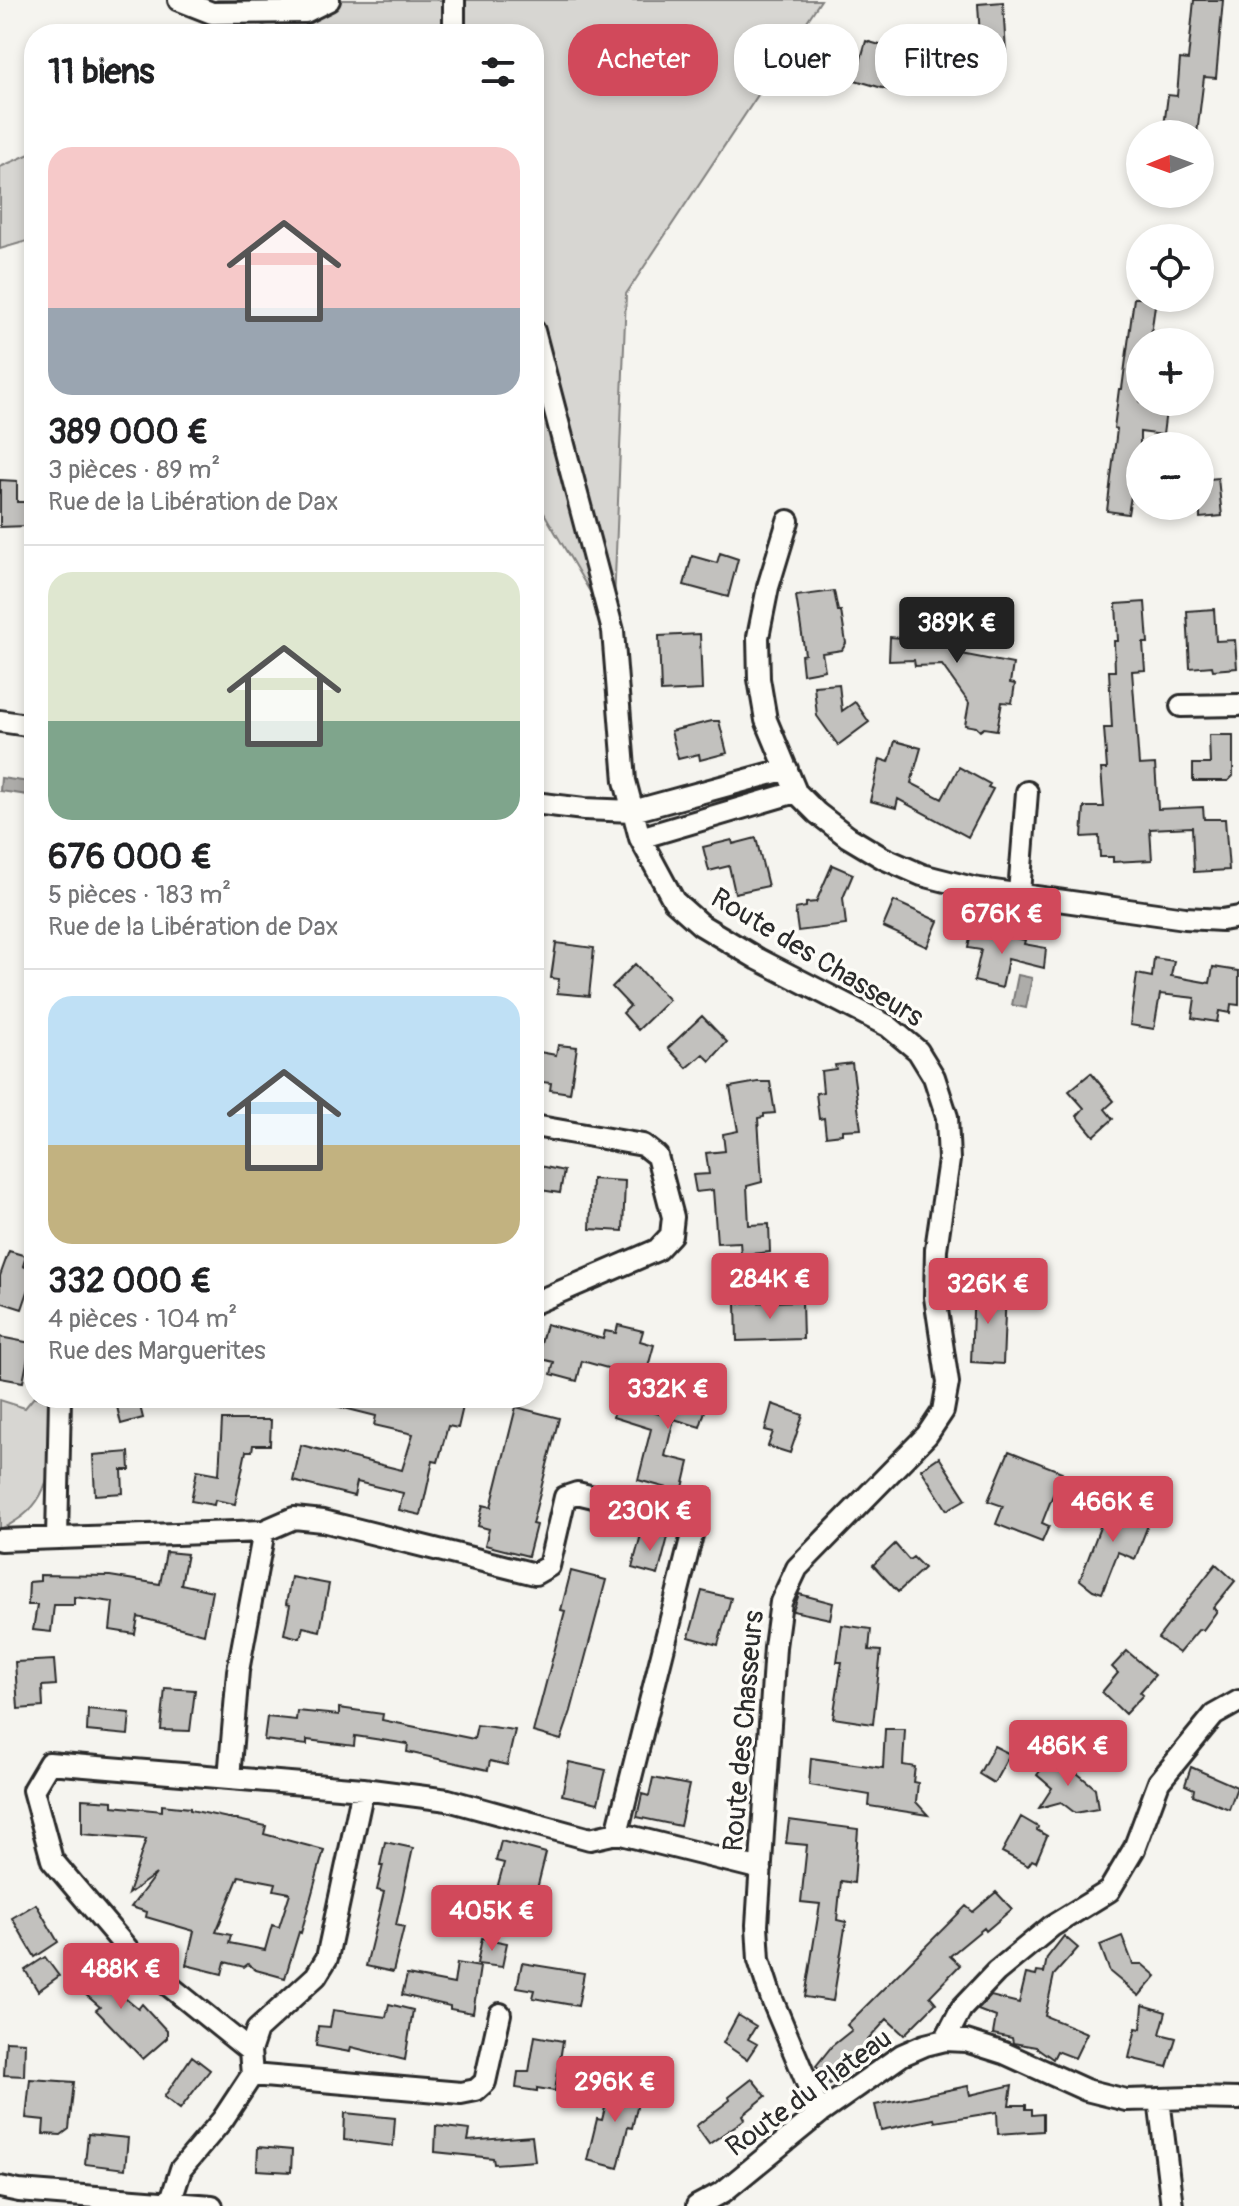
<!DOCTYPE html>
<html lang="fr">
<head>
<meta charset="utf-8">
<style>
	body { margin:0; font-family:Pangolin,sans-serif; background:#f2f2f2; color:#202124; height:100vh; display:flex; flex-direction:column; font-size:30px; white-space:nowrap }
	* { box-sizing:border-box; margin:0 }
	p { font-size:26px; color:#757577 }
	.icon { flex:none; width:44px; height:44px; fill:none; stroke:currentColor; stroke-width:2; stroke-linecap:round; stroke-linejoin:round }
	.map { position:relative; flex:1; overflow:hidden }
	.side { position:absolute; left:24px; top:24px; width:520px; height:1384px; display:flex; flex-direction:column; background:#fff; border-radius:32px; box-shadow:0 4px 12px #0003 }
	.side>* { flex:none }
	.top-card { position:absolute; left:568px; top:24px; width:550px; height:72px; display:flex; gap:16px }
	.needle { width:52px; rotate:269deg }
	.buttons { position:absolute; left:1126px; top:120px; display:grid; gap:16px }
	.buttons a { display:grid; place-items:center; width:88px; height:88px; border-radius:50%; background:#fff; box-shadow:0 4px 12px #0003; font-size:40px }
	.price { position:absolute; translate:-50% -68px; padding:0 18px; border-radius:8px; background:#d1495b; color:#fff; font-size:26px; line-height:52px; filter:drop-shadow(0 2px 4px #0008) }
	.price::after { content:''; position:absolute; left:50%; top:48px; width:24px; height:18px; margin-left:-12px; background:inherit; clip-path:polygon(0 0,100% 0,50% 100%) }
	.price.on { background:#222; color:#fff }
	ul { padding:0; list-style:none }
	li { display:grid; align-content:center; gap:16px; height:424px; padding:0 24px }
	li+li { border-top:2px solid #e0e0e0 }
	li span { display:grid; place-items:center; height:248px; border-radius:24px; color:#555 }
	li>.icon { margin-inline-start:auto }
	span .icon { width:144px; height:144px; fill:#fffc; stroke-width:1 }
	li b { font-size:34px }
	h2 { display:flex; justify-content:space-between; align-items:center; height:96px; padding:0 24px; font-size:34px }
	.pill { padding:0 28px; border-radius:32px; background:#fff; box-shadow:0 4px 12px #0003; font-size:28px; line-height:72px }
	.pill.on { background:#d1495b; color:#fff }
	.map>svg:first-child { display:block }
	.green { fill:#d7d6d2; stroke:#81807e; stroke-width:2 }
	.water { fill:#adaca9; stroke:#797877; stroke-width:2 }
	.building { fill:#c2c1be; stroke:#2b2b2b; stroke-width:2; fill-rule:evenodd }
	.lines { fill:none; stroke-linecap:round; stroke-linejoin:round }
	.minor-casing { stroke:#2b2b2b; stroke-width:26 }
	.minor { stroke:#fdfcf7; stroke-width:20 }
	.labels { text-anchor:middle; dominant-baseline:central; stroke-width:7; stroke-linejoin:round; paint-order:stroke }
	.street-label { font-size:28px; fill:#2b2b2b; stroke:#fdfcf7 }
</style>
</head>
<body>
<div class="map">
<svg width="1239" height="2206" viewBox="0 0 1239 2206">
	<rect width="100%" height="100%" fill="#f5f4ef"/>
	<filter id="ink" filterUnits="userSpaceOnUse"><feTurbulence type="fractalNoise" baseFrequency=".0125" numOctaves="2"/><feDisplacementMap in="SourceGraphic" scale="16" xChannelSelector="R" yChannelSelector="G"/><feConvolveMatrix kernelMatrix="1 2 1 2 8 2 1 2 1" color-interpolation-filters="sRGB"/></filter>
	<g filter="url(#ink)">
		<!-- green -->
		<path class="green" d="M 219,0 L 821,0 L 626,294 L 613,631 L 534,496 L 534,34 L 278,34 Z
			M 34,152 L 34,239 L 0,249 L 0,167 Z
			M 34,1397 L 50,1398 C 50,1443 60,1493 17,1520 C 11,1524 7,1527 0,1529 L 0,1400 L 25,1408 Z"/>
		<!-- water -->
		<path class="water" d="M 1,778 L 30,782 L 28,795 L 0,791 Z
			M 1018,975 L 1032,978 L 1026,1008 L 1012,1005 Z"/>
		<!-- building -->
		<path class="building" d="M 1194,0 L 1223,0 L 1216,78 L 1204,77 L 1197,134 L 1163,134 L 1168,95 L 1177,96 L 1180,59 L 1188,60 Z
			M 1003,2 L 1006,53 L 981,54 L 978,4 Z
			M 925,37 L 954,44 L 946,84 L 911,76 L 906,95 L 855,80 L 866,41 L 922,57 Z
			M 1134,298 L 1156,298 L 1150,342 L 1140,342 L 1140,402 L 1167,402 L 1163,435 L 1140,432 L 1140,491 L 1132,490 L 1128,514 L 1107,511 L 1117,429 L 1114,428 L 1119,389 L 1122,389 Z
			M 1218,478 L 1222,516 L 1200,518 L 1200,480 Z
			M 0,480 L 17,481 L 17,502 L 27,502 L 27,526 L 0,527 Z
			M 720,553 L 738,559 L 728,597 L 684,585 L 692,556 L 717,563 Z
			M 834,591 L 838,611 L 841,611 L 846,643 L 842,650 L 822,653 L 825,670 L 803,674 L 801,655 L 805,654 L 796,596 Z
			M 943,601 L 944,632 L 955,632 L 956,653 L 1013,664 L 1010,683 L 1015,684 L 1012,703 L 1002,702 L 997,730 L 984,728 L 980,731 L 976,727 L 965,725 L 969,703 L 942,665 L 915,666 L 914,660 L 889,661 L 890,637 L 914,639 L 912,603 Z
			M 1145,602 L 1148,643 L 1143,643 L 1145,670 L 1132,671 L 1139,765 L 1155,764 L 1158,809 L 1203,807 L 1204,819 L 1225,819 L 1229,870 L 1194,872 L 1192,827 L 1150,829 L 1152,860 L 1113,862 L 1113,857 L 1100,857 L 1099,836 L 1082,837 L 1084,807 L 1104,807 L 1101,769 L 1107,769 L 1104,728 L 1112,728 L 1109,671 L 1115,671 L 1114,641 L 1118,641 L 1116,604 Z
			M 1214,609 L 1216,641 L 1235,640 L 1237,668 L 1213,670 L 1212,666 L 1190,668 L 1187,611 Z
			M 700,634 L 702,690 L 661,692 L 659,636 Z
			M 839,684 L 842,711 L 855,702 L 869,722 L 838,745 L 817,716 L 814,686 Z
			M 712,721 L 719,721 L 727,753 L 700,760 L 699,754 L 678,759 L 671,731 Z
			M 1209,735 L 1233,735 L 1233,776 L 1228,781 L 1193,781 L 1193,764 L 1210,764 Z
			M 895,741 L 921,748 L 911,783 L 942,799 L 959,767 L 990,784 L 988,787 L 993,789 L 968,837 L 898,799 L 896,808 L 870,801 L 880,759 L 889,762 Z
			M 756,838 L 768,886 L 735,893 L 729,866 L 709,871 L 703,847 L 732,840 L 733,844 Z
			M 832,865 L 853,874 L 843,898 L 846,925 L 798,931 L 795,909 L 806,907 L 806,903 L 816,902 Z
			M 894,901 L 938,921 L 927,947 L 883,927 Z
			M 972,929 L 1025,940 L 1024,944 L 1046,948 L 1044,968 L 1008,959 L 1002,988 L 974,981 L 981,950 L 968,948 Z
			M 556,943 L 594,948 L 589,996 L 557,993 L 559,979 L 551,978 Z
			M 1154,958 L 1174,961 L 1171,976 L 1210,983 L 1213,967 L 1239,971 L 1239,1005 L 1231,1004 L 1230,1013 L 1219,1011 L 1217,1022 L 1192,1018 L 1195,998 L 1160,994 L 1154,1029 L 1130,1025 L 1137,974 L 1152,977 Z
			M 635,964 L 669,1000 L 638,1030 L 623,1013 L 630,1006 L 612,987 Z
			M 702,1016 L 727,1042 L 710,1061 L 703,1054 L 687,1068 L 668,1048 Z
			M 558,1045 L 577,1047 L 570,1093 L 550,1090 L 551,1083 L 534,1081 L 534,1051 L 556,1055 Z
			M 852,1063 L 861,1129 L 842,1130 L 842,1134 L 826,1136 L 824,1118 L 819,1119 L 816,1093 L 823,1092 L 821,1071 L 836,1069 L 835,1065 Z
			M 1091,1073 L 1114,1101 L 1105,1109 L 1113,1119 L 1094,1136 L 1077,1116 L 1084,1108 L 1069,1091 Z
			M 758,1082 L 770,1082 L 775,1113 L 764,1114 L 764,1117 L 758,1118 L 762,1182 L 747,1186 L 749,1225 L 769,1224 L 770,1252 L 741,1255 L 740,1242 L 717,1243 L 713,1190 L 696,1192 L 693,1175 L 709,1174 L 706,1153 L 725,1151 L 723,1134 L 738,1131 L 730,1087 Z
			M 536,1165 L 564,1171 L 560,1193 L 534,1189 Z
			M 592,1179 L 625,1181 L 623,1231 L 590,1229 Z
			M 9,1251 L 26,1256 L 23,1266 L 32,1270 L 29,1279 L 32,1280 L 22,1309 L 0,1302 L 0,1276 Z
			M 974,1287 L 1006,1289 L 1003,1364 L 971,1362 Z
			M 802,1301 L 803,1339 L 737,1341 L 736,1303 Z
			M 546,1324 L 603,1339 L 605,1331 L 616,1333 L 618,1325 L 643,1331 L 640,1341 L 654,1345 L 646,1374 L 635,1371 L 633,1375 L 582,1361 L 577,1381 L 551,1374 L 554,1362 L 537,1358 Z
			M 0,1337 L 31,1343 L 23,1382 L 0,1378 Z
			M 687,1374 L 714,1382 L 700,1427 L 674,1419 L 665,1456 L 689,1462 L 682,1492 L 638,1480 L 651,1429 L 613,1417 L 617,1403 L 664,1415 L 672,1386 L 683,1389 Z
			M 115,1398 L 138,1398 L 143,1418 L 121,1424 Z
			M 329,1398 L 465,1398 L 458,1428 L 448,1426 L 438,1462 L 433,1461 L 421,1515 L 399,1510 L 403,1493 L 357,1482 L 354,1496 L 293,1481 L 301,1445 L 402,1470 L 413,1434 L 374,1425 L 376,1416 L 328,1404 Z
			M 772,1404 L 803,1415 L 790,1453 L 768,1446 L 773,1432 L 765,1430 Z
			M 516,1407 L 559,1418 L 532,1524 L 536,1525 L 528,1556 L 485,1545 L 489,1529 L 478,1526 L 483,1505 L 491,1507 Z
			M 222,1420 L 271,1420 L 270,1445 L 253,1445 L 252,1451 L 246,1451 L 235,1504 L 215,1500 L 214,1505 L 191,1501 L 197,1470 L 219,1474 Z
			M 1009,1451 L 1062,1472 L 1042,1523 L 1049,1526 L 1042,1542 L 996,1524 L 1003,1506 L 988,1501 Z
			M 129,1452 L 130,1470 L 122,1470 L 123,1493 L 95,1495 L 93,1455 Z
			M 939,1457 L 966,1499 L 947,1510 L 921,1469 Z
			M 1111,1498 L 1134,1508 L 1131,1518 L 1148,1525 L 1135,1559 L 1118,1552 L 1102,1593 L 1093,1590 L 1080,1580 Z
			M 642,1531 L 668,1537 L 658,1575 L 632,1568 Z
			M 895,1544 L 909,1560 L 913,1557 L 924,1568 L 898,1592 L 873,1565 Z
			M 166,1552 L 187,1554 L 181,1584 L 212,1591 L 204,1634 L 138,1617 L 135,1634 L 110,1630 L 113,1602 L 74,1597 L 74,1605 L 54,1605 L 51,1632 L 33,1630 L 37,1605 L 28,1605 L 29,1582 L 40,1581 L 40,1575 L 110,1576 L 160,1584 Z
			M 1216,1564 L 1235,1581 L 1213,1608 L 1217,1611 L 1203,1630 L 1199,1629 L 1179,1653 L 1158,1638 Z
			M 571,1571 L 606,1580 L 571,1711 L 561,1740 L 533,1732 L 565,1611 L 561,1610 Z
			M 291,1577 L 329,1584 L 320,1631 L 303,1627 L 300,1638 L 284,1634 L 290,1605 L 286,1604 Z
			M 702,1591 L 731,1598 L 718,1645 L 689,1637 Z
			M 799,1594 L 833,1603 L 830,1619 L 793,1611 Z
			M 842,1625 L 871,1629 L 869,1650 L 881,1651 L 873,1724 L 833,1718 L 842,1662 L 837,1662 Z
			M 1127,1651 L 1155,1675 L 1140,1692 L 1143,1695 L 1125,1714 L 1102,1692 L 1118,1673 L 1112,1667 Z
			M 54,1660 L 56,1685 L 42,1686 L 43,1707 L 18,1709 L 15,1662 Z
			M 165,1688 L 195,1690 L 190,1731 L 161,1730 Z
			M 339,1708 L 383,1714 L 382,1720 L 474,1739 L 477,1725 L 515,1730 L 507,1765 L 490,1761 L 488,1770 L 407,1752 L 408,1744 L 355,1736 L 354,1746 L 307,1740 L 307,1745 L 264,1740 L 267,1717 L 296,1720 L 297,1711 L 339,1715 Z
			M 88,1709 L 130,1713 L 128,1735 L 87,1731 Z
			M 885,1729 L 905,1729 L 903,1765 L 915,1767 L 913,1782 L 918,1783 L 916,1802 L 928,1815 L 869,1806 L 870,1795 L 809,1785 L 811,1758 L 883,1768 Z
			M 994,1746 L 1010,1754 L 994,1783 L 979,1774 Z
			M 1051,1757 L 1058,1763 L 1060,1759 L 1095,1788 L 1098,1809 L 1075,1813 L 1061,1802 L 1039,1808 L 1052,1788 L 1037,1775 Z
			M 569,1762 L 606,1770 L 598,1803 L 562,1795 Z
			M 1191,1767 L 1237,1787 L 1229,1809 L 1193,1795 L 1194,1789 L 1185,1785 Z
			M 653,1778 L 689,1785 L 680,1826 L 637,1817 L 642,1794 L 649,1796 Z
			M 82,1799 L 113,1801 L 113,1806 L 162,1811 L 162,1805 L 190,1808 L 190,1810 L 266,1826 L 264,1834 L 324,1850 L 301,1933 L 299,1932 L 285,1978 L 256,1970 L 248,1964 L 244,1967 L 225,1962 L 222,1974 L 186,1965 L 194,1931 L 146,1917 L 147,1912 L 131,1907 L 156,1874 L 128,1894 L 146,1839 L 82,1834 ZM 239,1876 L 276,1883 L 274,1890 L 290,1893 L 279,1927 L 272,1925 L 265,1950 L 229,1943 L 231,1935 L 216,1932 Z
			M 1021,1817 L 1038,1827 L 1037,1830 L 1047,1836 L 1036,1862 L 1032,1860 L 1028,1866 L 1002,1852 Z
			M 789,1820 L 858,1829 L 854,1883 L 841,1881 L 837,1920 L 846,1922 L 833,2001 L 805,1997 L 820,1904 L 801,1902 L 807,1845 L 786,1843 Z
			M 501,1841 L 546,1853 L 531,1913 L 493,1903 L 504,1863 L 496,1861 Z
			M 385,1842 L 413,1848 L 396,1925 L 404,1927 L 393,1972 L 366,1966 L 384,1892 L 377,1890 L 383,1865 L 380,1865 Z
			M 996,1892 L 1012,1909 L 986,1931 L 984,1928 L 950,1956 L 960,1965 L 930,1996 L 936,2003 L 904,2035 L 887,2019 L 867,2041 L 875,2052 L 830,2084 L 816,2066 L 832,2046 L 852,2030 L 847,2025 L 966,1906 L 973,1912 Z
			M 36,1904 L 58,1942 L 35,1957 L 12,1918 Z
			M 1064,1936 L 1078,1948 L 1054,1975 L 1045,2016 L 1087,2033 L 1075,2058 L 1057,2051 L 1053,2059 L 1036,2047 L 1013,2043 L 1012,2038 L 993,2034 L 996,2017 L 978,2010 L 991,1996 L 1019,2003 L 1026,1974 L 1036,1976 L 1037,1972 L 1044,1973 L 1047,1958 Z
			M 1122,1936 L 1133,1964 L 1142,1964 L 1156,1976 L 1139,1996 L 1110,1972 L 1100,1945 Z
			M 482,1938 L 507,1943 L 502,1967 L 477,1964 Z
			M 45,1957 L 59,1976 L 38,1991 L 25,1970 Z
			M 89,1960 L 117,1984 L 114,1989 L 138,2009 L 142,2004 L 167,2031 L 167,2038 L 143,2059 L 96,2010 L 100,2007 L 71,1982 Z
			M 457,1963 L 480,1967 L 473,2013 L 450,2009 L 450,2006 L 402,1995 L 407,1975 L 454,1984 Z
			M 522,1963 L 584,1973 L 578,2006 L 533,1998 L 535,1990 L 517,1987 Z
			M 389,2004 L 413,2010 L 405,2060 L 351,2047 L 350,2052 L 316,2046 L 318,2026 L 330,2027 L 333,2010 L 386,2017 Z
			M 1143,2005 L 1166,2012 L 1160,2034 L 1176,2038 L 1167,2067 L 1129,2058 L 1136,2028 L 1141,2029 Z
			M 738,2015 L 756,2026 L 748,2039 L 757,2044 L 747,2059 L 723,2043 Z
			M 535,2036 L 563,2041 L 555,2091 L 537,2088 L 537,2091 L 516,2088 L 518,2072 L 529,2072 Z
			M 6,2041 L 25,2042 L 24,2076 L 4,2075 Z
			M 192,2056 L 210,2070 L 180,2109 L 164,2097 Z
			M 30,2079 L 74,2082 L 69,2129 L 61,2135 L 43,2134 L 44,2120 L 26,2118 Z
			M 612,2079 L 642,2086 L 632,2128 L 628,2127 L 618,2168 L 587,2160 L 597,2119 L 602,2120 Z
			M 752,2079 L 766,2096 L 743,2115 L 745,2119 L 709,2144 L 696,2126 L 730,2100 L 729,2097 Z
			M 1012,2085 L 1009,2105 L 1026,2105 L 1026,2109 L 1032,2109 L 1032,2115 L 1043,2114 L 1043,2131 L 998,2134 L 997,2112 L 935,2122 L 934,2119 L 881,2130 L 875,2105 L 968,2086 L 970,2095 Z
			M 345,2113 L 395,2118 L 393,2146 L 344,2140 Z
			M 436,2126 L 470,2130 L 468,2141 L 532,2136 L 535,2161 L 494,2164 L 493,2158 L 435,2152 Z
			M 88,2134 L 128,2138 L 125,2169 L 85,2164 Z
			M 258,2147 L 292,2150 L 291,2172 L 257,2170 Z"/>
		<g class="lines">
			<defs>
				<path id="minor" d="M 179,0 L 212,13 L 305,12 L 329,0
					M 454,0 L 454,34
					M 534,331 L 613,631 L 625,781 L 640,838 L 674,901 L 701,925 L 758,959 L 888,1026 L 918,1051 L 934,1077 L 947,1117 L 949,1160 L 936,1249 L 935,1297 L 948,1383 L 943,1411 L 927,1435 L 797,1568 L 781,1602 L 775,1647 L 757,1925 L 759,1960 L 771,1997 L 816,2104 L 821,2112
					M 788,521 L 768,587 L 758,637 L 759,679 L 766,720 L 796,792 L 817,813 L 848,837 L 883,858 L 922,875 L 973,888 L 1185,918 L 1222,920 L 1239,917
					M 1181,706 L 1239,705
					M 0,721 L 34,726
					M 534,803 L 584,809 L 633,811 L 787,769
					M 640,838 L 796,792
					M 1019,893 L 1027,792
					M 534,1126 L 643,1145 L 657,1156 L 673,1217 L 671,1235 L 657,1250 L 534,1303
					M 57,1538 L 60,1398
					M 0,1540 L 264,1531 L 294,1518 L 323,1521 L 535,1574 L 549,1566 L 565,1497 L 577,1493 L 681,1518 L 692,1535 L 617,1833
					M 229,1778 L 238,1671 L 264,1531
					M 945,2040 L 961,2009 L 996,1972 L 1052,1926 L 1109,1891 L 1134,1849 L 1159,1782 L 1214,1715 L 1239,1701
					M 250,2051 L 136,1959 L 52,1860 L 33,1790 L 49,1763 L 363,1789 L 448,1800 L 590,1839 L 617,1833 L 761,1869
					M 252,2075 L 461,2093 L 476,2090 L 485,2082 L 500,2014
					M 1159,2099 L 1172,2206
					M 0,2187 L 19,2191 L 212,2206
					M 170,2203 L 181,2169 L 223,2119 L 252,2075 L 250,2051 L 257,2030 L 316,1976 L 327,1958 L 363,1789
					M 697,2206 L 723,2192 L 821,2112 L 902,2055 L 925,2045 L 945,2040 L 966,2041 L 1004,2053 L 1086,2090 L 1126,2100 L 1192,2098 L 1239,2099"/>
			</defs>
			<!-- minor casing -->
			<use href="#minor" class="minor-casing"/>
			<!-- minor -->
			<use href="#minor" class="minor"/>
		</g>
	</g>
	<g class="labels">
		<!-- street labels -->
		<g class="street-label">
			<text transform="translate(817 958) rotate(31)">Route des Chasseurs</text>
			<text transform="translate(744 1731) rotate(-85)">Route des Chasseurs</text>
			<text transform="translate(809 2093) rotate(-36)">Route du Plateau</text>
		</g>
	</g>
</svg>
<div class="buttons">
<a><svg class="needle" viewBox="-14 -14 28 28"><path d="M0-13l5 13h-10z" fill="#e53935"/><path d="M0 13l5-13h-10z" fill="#757577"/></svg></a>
<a><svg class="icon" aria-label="locate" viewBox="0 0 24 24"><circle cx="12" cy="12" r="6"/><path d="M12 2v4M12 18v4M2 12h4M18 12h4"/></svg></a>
<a>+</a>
<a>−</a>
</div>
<b class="price on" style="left:957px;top:665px">389K €</b>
<b class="price" style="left:1002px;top:956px">676K €</b>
<b class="price" style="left:770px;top:1321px">284K €</b>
<b class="price" style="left:988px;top:1326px">326K €</b>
<b class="price" style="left:668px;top:1431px">332K €</b>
<b class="price" style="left:1113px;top:1544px">466K €</b>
<b class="price" style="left:650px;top:1553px">230K €</b>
<b class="price" style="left:1068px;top:1788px">486K €</b>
<b class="price" style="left:492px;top:1953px">405K €</b>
<b class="price" style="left:121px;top:2011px">488K €</b>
<b class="price" style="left:615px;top:2124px">296K €</b>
<div class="top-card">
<a class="pill on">Acheter</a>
<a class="pill">Louer</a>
<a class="pill">Filtres</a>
</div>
<section class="side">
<h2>11 biens<svg class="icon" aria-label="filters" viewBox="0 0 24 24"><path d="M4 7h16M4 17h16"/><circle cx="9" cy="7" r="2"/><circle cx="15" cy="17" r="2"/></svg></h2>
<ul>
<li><span style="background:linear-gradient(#f6c9c9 65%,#9aa5b1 0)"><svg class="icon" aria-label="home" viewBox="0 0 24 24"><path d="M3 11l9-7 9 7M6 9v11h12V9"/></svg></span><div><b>389 000 €</b><p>3 pièces · 89 m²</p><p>Rue de la Libération de Dax</p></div></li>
<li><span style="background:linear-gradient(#dfe7d0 60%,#7fa58c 0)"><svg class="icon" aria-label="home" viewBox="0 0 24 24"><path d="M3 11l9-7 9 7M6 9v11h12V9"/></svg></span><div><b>676 000 €</b><p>5 pièces · 183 m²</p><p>Rue de la Libération de Dax</p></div></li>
<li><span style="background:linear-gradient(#bfe0f5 60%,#c2b280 0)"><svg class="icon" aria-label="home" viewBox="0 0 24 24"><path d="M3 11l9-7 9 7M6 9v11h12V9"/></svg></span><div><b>332 000 €</b><p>4 pièces · 104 m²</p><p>Rue des Marguerites</p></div></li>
</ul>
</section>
</div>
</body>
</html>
